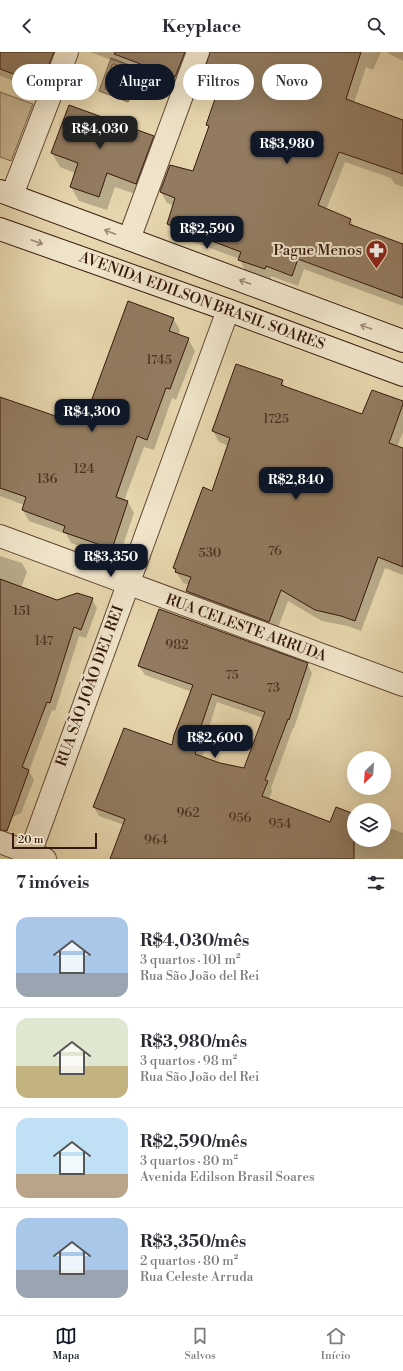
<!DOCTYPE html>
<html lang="pt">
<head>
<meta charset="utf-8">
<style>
	body { margin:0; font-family:"Libre Bodoni",serif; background:#f2f2f3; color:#2b2b33; height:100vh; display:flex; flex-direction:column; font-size:15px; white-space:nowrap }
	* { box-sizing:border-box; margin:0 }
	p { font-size:13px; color:#7c7c81 }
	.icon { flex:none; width:22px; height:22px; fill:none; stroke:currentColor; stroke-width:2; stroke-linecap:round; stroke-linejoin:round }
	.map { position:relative; height:807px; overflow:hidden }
	.drawer { display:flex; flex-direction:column; background:#fff; flex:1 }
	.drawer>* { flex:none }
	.banner { position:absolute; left:12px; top:12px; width:379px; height:36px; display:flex; gap:8px }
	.needle { width:26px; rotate:205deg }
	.buttons { position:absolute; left:347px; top:699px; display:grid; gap:8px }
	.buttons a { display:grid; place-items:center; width:44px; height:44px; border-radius:50%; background:#fff; box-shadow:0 4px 16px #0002; font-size:20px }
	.scale { position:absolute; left:12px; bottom:10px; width:85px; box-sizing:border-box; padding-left:4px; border:2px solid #36180d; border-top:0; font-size:11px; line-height:14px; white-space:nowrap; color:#36180d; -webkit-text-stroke:3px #efe4ca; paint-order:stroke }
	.price { position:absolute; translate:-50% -34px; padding:0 9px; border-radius:8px; background:#111827; color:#fff; font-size:13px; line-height:26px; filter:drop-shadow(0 1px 2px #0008) }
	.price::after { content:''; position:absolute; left:50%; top:24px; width:12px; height:9px; margin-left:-6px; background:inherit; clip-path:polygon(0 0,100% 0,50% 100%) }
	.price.selected { background:#222; color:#fff }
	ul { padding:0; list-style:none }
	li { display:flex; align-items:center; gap:12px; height:100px; padding:0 16px }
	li+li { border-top:1px solid #e1e1e2 }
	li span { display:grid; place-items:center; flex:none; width:112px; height:80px; border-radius:12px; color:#555 }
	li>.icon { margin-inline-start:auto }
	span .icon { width:48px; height:48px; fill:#fffc; stroke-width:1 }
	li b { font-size:17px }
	h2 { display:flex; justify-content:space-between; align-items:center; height:48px; padding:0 16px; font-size:17px }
	.pill { padding:0 14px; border-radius:18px; background:#fff; box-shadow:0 4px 16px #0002; font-size:14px; line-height:36px }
	.pill.selected { background:#111827; color:#fff }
	header { display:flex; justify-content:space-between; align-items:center; height:52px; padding:0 16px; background:#fff; font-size:18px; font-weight:800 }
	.dock { display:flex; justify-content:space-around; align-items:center; height:56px; border-top:1px solid #e1e1e2; background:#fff; font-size:11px; color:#7c7c81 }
	.dock a { display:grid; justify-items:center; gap:2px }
	.dock .selected { color:#111827 }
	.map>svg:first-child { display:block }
	.green { fill:#c8b692; stroke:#7f6750 }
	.water { fill:#aa9577; stroke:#7c634d }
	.shadow { fill:#0003; fill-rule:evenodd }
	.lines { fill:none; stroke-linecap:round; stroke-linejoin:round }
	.shore { stroke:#705642; stroke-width:1 }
	.building { fill:#927b60; stroke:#36180d; fill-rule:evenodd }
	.minor-casing { stroke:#624835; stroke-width:24 }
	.secondary-casing { stroke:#36180d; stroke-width:24 }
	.minor { stroke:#efe4ca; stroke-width:22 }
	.secondary { stroke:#efe4ca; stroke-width:22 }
	.oneway { stroke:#9c8875 }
	.labels { text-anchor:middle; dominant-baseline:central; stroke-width:4; stroke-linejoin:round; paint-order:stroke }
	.number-label { font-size:13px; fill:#4d3122 }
	.poi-label { font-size:15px; fill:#36180d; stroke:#efe4ca; text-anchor:end }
	.street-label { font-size:15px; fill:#36180d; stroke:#efe4ca }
</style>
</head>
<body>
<header><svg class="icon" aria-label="back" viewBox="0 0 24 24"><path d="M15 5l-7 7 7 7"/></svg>Keyplace<svg class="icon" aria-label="search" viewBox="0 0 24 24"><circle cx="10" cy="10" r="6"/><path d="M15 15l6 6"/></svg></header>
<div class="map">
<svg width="403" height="807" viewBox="0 0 403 807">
	<rect width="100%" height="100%" fill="#e6d6ad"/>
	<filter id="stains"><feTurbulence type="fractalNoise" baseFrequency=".005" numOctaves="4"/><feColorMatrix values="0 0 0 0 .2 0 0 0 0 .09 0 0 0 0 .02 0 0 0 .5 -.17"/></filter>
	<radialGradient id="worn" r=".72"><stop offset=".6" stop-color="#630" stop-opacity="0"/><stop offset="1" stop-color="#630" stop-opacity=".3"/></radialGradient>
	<!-- green -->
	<path class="green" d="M 0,40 L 33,52 L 11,109 L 0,105 Z"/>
	<!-- water -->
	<path class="water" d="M 111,6 L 158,24 L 149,47 L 132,40 L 128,50 L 99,39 Z"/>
	<!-- shadow -->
	<path class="shadow" d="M 0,0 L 63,0 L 47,41 L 0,24 Z
		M 90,0 L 192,0 L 180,34 Z
		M 232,0 L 381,0 L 373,18 L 366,15 L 354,51 L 403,69 L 403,135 L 395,132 L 391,126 L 345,110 L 326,158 L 350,167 L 355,176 L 403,193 L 403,254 L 304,217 L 298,234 L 271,224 L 271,227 L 245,219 L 240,207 L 174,183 L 168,172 L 174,154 L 167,151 L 161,140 L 170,114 L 193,120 L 209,76 L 207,73 L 218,42 L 217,41 Z
		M 386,0 L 403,0 L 403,9 Z
		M 153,85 L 161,99 L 144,145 L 115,135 L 107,158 L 79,149 L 71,135 L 75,121 L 60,115 L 52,101 Z
		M 173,266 L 180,278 L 178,284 L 188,287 L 195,299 L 176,348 L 172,346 L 154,398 L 144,395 L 124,449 L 128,450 L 134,461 L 118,508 L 71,491 L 66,482 L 29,469 L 23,458 L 24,453 L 0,444 L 0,346 L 75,372 L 86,367 Z
		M 282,329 L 286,336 L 363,363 L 403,350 L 403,380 L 397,395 L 403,397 L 403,523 L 385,516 L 361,579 L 348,574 L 322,569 L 288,549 L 276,581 L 194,550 L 187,539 L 189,533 L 183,531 L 174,516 L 212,440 L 229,394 L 219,390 L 213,379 Z
		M 0,504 L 22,511 L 27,520 L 21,536 L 57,549 L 92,547 L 97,556 L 86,586 L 79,584 L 55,659 L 52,658 L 29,719 L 34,728 L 21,761 L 0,771 Z
		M 307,612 L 312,621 L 294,676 L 293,676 L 271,736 L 272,739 L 269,747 L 331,771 L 354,763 L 354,788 L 384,788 L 384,774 L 403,781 L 403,807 L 111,807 L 124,773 L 99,764 L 94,755 L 172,695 L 192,640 L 145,623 L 139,614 ZM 217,650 L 263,666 L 244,717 L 220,712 L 202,705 L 206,695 L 204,691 Z"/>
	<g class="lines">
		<!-- shore -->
		<path class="shore" d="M 114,12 L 152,26 L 152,28 L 147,40 L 145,41 L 131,36 L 128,38 L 124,44 L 105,37 L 105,35 L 112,13 Z
			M 117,18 L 145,28 L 146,30 L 145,33 L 143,34 L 130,31 L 122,38 L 112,34 L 111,32 L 115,20 Z"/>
	</g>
	<!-- building -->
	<path class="building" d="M 0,0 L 54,0 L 41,32 L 0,17 Z
		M 115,0 L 185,0 L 175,25 L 114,2 Z
		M 210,0 L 361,0 L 346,47 L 403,68 L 403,122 L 339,100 L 318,153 L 351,167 L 349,172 L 403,192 L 403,246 L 298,207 L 292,224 L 266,214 L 265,217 L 238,208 L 241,200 L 167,172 L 175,146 L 160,140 L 170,113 L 193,119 L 209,74 L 206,73 L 217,41 L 199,34 Z
		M 69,53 L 154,84 L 136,132 L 107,121 L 99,145 L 70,135 L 78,111 L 51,101 Z
		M 128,249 L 174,266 L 169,279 L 189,286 L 170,337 L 166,336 L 147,388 L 137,384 L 116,445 L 128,449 L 112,497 L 63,480 L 65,474 L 22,458 L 26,445 L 0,436 L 0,345 L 73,370 L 68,360 L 85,366 Z
		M 236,312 L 283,328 L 281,333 L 362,362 L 372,338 L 403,349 L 403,352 L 389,391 L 403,396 L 403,515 L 378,505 L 355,569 L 341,564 L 315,558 L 281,538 L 269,570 L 186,539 L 191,525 L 175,520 L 176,517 L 173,516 L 203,435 L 212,439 L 230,386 L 212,379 Z
		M 0,527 L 57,548 L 77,541 L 93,546 L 81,578 L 74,575 L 50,651 L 47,650 L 22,715 L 29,718 L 7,779 L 0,778 Z
		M 159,557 L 308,611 L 289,668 L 288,667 L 265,728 L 268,729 L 262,744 L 330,770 L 336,755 L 354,762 L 354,807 L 110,807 L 125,767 L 93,755 L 124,676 L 172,693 L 174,683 L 193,633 L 138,614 ZM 212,642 L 265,660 L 244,716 L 220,711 L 195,702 L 201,685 L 198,683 Z"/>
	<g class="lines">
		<defs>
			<path id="minor" d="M 12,143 L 67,0
				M 129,187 L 198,0
				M 0,484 L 403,633
				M 0,790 L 45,807
				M 28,807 L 228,258"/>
			<path id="secondary" d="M 0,139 L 403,289
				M 0,177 L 228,258 L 403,323"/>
		</defs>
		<!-- minor casing -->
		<use href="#minor" class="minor-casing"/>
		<!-- secondary casing -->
		<use href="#secondary" class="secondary-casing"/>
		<!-- minor -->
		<use href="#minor" class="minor"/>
		<!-- secondary -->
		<use href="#secondary" class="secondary"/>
	</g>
	<!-- one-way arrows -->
	<defs><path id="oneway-shaft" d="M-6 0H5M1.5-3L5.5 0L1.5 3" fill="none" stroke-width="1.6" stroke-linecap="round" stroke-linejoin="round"/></defs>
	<g class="oneway">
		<use href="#oneway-shaft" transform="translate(110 180) rotate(-159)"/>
		<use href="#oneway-shaft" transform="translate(37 190) rotate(20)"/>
		<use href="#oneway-shaft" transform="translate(245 230) rotate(-160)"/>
		<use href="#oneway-shaft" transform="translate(366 275) rotate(-160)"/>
	</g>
	<!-- icons -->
	<defs>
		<symbol id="pharmacy-pin" viewBox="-11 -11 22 30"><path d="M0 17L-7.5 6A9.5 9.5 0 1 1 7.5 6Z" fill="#8f2418" stroke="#efe4ca"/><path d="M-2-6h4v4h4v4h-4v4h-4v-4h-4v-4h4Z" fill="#fff"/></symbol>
	</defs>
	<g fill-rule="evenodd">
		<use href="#pharmacy-pin" x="364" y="186" width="25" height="34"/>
	</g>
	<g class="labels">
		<!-- number labels -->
		<g class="number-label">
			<text x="159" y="308">1745</text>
			<text x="276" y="367">1725</text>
			<text x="84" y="417">124</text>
			<text x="47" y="427">136</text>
			<text x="275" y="499">76</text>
			<text x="210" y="501">530</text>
			<text x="22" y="559">151</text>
			<text x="44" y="589">147</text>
			<text x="177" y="593">982</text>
			<text x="232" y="623">75</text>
			<text x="273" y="636">73</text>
			<text x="188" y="761">962</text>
			<text x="240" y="766">956</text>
			<text x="280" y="772">954</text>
			<text x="156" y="788">964</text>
		</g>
		<!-- poi labels -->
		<g class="poi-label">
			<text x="362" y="198">Pague Menos</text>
		</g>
		<!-- street labels -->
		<g class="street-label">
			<text transform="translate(202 249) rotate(20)">AVENIDA EDILSON BRASIL SOARES</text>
			<text transform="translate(246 576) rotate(20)">RUA CELESTE ARRUDA</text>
			<text transform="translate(90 634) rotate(-70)">RUA SÃO JOÃO DEL REI</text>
		</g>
	</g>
	<rect width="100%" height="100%" filter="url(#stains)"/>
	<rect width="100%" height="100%" fill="url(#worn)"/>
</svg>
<div class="buttons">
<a><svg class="needle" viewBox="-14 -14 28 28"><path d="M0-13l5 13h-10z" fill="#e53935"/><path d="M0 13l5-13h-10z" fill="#7c7c81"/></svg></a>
<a><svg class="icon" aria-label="layers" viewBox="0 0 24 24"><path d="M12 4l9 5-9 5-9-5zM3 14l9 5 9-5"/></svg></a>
</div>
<div class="scale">20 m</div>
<b class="price selected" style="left:100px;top:98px">R$4,030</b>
<b class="price" style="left:287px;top:113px">R$3,980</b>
<b class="price" style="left:207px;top:198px">R$2,590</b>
<b class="price" style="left:92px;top:381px">R$4,300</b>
<b class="price" style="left:296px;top:449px">R$2,840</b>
<b class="price" style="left:111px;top:526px">R$3,350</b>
<b class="price" style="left:215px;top:707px">R$2,600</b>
<div class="banner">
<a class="pill">Comprar</a>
<a class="pill selected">Alugar</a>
<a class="pill">Filtros</a>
<a class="pill">Novo</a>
</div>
</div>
<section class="drawer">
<h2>7 imóveis<svg class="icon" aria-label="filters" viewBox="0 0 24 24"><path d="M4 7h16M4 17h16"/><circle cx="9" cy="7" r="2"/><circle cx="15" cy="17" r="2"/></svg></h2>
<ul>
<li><span style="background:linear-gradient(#a9c7e8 70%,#9aa5b1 0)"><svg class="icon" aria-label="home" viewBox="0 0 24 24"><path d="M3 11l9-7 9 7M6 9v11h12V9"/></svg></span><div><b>R$4,030/mês</b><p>3 quartos · 101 m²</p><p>Rua São João del Rei</p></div></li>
<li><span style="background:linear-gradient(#dfe7d0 60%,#c2b280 0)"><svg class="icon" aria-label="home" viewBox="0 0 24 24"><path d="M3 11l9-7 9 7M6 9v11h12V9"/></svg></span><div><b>R$3,980/mês</b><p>3 quartos · 98 m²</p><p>Rua São João del Rei</p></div></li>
<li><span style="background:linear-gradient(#bfe0f5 70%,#b9a48a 0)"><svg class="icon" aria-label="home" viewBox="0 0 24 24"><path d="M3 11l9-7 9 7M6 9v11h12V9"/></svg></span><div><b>R$2,590/mês</b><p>3 quartos · 80 m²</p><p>Avenida Edilson Brasil Soares</p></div></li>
<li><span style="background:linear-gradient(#a9c7e8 65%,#9aa5b1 0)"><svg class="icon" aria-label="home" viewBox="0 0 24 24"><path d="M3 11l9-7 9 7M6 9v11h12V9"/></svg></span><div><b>R$3,350/mês</b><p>2 quartos · 80 m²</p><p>Rua Celeste Arruda</p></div></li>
</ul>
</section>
<nav class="dock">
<a class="selected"><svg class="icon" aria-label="map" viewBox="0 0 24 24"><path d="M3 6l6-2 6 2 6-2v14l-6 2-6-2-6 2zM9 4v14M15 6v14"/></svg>Mapa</a>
<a><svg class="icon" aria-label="saved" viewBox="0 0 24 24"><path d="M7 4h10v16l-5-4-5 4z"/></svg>Salvos</a>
<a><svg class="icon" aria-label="home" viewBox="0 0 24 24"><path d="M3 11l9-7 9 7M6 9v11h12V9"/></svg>Início</a>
</nav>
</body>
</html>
